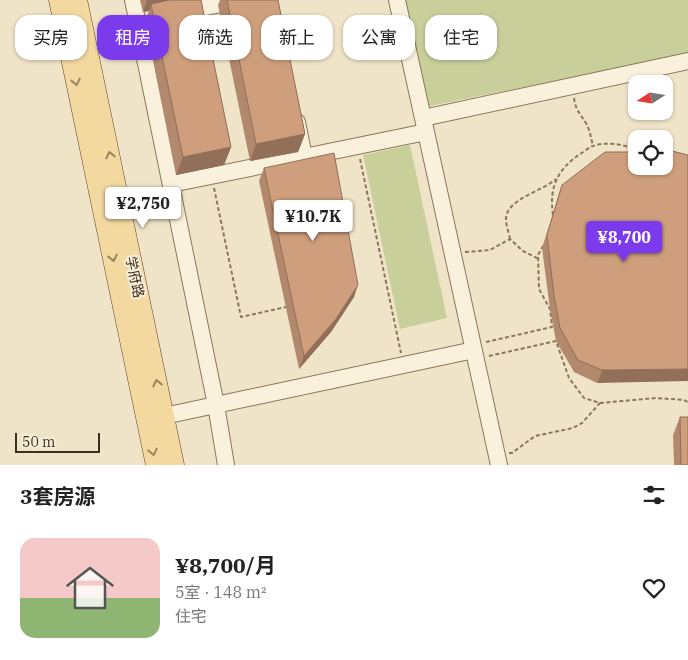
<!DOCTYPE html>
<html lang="zh">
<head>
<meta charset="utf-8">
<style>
	body { margin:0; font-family:"IBM Plex Serif","Noto Sans SC",serif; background:#f2f2f2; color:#222; height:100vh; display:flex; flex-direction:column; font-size:19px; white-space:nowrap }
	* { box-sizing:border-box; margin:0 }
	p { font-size:16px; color:#767676 }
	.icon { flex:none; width:28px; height:28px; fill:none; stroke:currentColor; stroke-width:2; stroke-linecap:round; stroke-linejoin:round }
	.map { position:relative; height:465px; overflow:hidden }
	.side { display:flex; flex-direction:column; background:#fff; flex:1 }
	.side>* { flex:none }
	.banner { position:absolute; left:15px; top:15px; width:659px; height:45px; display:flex; gap:10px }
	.needle { width:32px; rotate:258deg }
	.buttons { position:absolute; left:628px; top:75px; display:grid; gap:10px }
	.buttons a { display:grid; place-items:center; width:45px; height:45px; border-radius:10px; background:#fff; box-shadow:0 1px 4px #0004; font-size:25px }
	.scale { position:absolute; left:15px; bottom:12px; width:85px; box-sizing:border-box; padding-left:5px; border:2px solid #3d2e20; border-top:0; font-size:14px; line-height:18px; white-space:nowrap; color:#3d2e20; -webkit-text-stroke:4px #f7eed8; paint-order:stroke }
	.price { position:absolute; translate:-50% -42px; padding:0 11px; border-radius:5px; background:#fff; color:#222; font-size:16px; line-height:32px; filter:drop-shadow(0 1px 2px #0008) }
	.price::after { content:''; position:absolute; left:50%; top:30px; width:15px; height:11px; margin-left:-8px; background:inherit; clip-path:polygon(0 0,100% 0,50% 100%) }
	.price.active { background:#7c3aed; color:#fff }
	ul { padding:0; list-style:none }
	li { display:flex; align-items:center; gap:15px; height:125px; padding:0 20px }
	li span { display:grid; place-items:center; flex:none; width:140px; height:100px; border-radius:15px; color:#555 }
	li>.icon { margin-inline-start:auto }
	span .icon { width:60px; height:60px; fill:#fffc; stroke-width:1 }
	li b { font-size:21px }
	h2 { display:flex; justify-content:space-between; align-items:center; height:60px; padding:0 20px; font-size:21px }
	.chip { padding:0 18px; border-radius:15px; background:#fff; box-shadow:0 1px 4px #0004; font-size:18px; line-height:45px }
	.chip.active { background:#7c3aed; color:#fff }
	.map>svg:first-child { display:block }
	.green { fill:#c9cf9b }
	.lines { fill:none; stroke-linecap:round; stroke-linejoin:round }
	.minor-casing { stroke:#8d765c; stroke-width:18 }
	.major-casing { stroke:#5b4430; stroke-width:21 }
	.path { stroke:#8d765c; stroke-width:2; stroke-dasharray:4 2.5; stroke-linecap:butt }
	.minor { stroke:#faf1dc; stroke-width:16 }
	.major { stroke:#f3d9a0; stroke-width:20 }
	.wall { fill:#b2896c }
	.shaded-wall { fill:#916f58 }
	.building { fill:#cf9f7d; stroke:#916f58 }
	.oneway { stroke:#988460 }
	.labels { text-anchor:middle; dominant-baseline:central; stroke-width:4; stroke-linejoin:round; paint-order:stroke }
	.street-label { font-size:14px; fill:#3d2e20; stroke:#f7eed8 }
</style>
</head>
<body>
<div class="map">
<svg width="688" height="465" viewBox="0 0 688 465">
	<rect width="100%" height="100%" fill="#f0e4c8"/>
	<!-- green -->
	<path class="green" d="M 403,0 L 688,0 L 688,54 L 425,107 Z
		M 410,145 L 447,318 L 400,329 L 363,155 Z"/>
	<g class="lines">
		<defs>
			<path id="minor" d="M 133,0 L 216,405 L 226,465
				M 181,12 L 241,0
				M 423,118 L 688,61
				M 297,122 L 304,157 L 426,132 L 397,0
				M 426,132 L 499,465
				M 171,184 L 304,157
				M 164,416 L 474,350"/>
			<path id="major" d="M 59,0 L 156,465
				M 77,0 L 174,465"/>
		</defs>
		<!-- minor casing -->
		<use href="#minor" class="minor-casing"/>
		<!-- major casing -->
		<use href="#major" class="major-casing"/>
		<!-- path -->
		<path class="path" d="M 574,98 C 576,112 581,114 587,125 C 590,131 591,138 593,146
			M 360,159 L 401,353
			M 214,188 L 241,317 L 286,307
			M 553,215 C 549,187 557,170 580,154 C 584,152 589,147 593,146 C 608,141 623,145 636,149
			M 510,239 C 509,233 506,226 506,219 C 506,199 543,191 556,179
			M 465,252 L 490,250 L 510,239 L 523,251 L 539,259
			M 486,342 L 552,327 L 550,309 L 539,289 L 538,255 L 543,246
			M 489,356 L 556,341 L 569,378 L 584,398 L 600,403 L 656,398 L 684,400 L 688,402
			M 509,453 L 512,453 L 535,436 L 573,428 L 582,423 L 600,403"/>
		<!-- minor -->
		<use href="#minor" class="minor"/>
		<!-- major -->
		<use href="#major" class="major"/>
	</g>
	<!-- wall -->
	<path class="wall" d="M 140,0 L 201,0 L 231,147 L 224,165 L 176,175 L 145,21 L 149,11 L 143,12 Z
		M 220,0 L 278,0 L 305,134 L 298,152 L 250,161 L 218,5 Z
		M 688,155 L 597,383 L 574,372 L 556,341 L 550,309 L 542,248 L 562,185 Z
		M 264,168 L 354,297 L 331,332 L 299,369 L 259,181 Z
		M 680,417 L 688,465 L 674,465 L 673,435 Z"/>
	<!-- shaded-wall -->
	<path class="shaded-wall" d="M 147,0 L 195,0 L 151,4 L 149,11 L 143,12 Z
		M 305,134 L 298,152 L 250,161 L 256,144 Z
		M 231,147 L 224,165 L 176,175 L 183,157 Z
		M 358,285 L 354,297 L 331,332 L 299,369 L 304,356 Z
		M 688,369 L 688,381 L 597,383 L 602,370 Z"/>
	<!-- building -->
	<path class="building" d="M 169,0 L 201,0 L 231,147 L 183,157 L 151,4 Z
		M 227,0 L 278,0 L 305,134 L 256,144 Z
		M 672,151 L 688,155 L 688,369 L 602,370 L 578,360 L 560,328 L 554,296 L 547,235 L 562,185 L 605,152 L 636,152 L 636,166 L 664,166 L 664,152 Z
		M 334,153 L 358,285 L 336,319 L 304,356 L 264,168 Z
		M 680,417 L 688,417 L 688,465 L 681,465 Z"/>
	<!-- one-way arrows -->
	<defs><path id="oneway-chevron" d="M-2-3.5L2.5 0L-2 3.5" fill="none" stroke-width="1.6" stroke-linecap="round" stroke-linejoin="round" transform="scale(1.25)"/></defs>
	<g class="oneway">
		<use href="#oneway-chevron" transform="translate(76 82) rotate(78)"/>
		<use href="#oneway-chevron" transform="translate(110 155) rotate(-102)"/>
		<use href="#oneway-chevron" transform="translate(113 258) rotate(78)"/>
		<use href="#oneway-chevron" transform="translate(157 383) rotate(-102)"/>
		<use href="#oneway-chevron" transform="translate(153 452) rotate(78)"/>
	</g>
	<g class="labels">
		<!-- street labels -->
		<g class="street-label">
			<text transform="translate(135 277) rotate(78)">学府路</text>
		</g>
	</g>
</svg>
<div class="buttons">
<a><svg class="needle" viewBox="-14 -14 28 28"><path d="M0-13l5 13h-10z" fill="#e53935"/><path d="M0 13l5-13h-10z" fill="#767676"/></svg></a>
<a><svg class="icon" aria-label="locate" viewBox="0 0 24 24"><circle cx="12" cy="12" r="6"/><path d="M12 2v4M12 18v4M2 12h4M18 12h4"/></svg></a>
</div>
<div class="scale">50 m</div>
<b class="price" style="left:143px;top:229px">¥2,750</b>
<b class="price" style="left:313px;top:242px">¥10.7K</b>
<b class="price active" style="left:624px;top:263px">¥8,700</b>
<div class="banner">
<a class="chip">买房</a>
<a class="chip active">租房</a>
<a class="chip">筛选</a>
<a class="chip">新上</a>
<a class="chip">公寓</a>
<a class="chip">住宅</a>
</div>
</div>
<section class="side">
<h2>3套房源<svg class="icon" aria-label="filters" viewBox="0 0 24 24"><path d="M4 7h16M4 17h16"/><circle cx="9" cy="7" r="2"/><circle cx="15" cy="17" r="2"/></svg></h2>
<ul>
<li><span style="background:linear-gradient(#f6c9c9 60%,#8fb573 0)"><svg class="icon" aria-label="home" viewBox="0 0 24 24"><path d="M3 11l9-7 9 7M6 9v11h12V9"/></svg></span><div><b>¥8,700/月</b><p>5室 · 148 m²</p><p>住宅</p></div><svg class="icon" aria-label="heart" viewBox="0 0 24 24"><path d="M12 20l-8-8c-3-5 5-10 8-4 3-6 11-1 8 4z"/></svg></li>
</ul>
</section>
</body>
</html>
